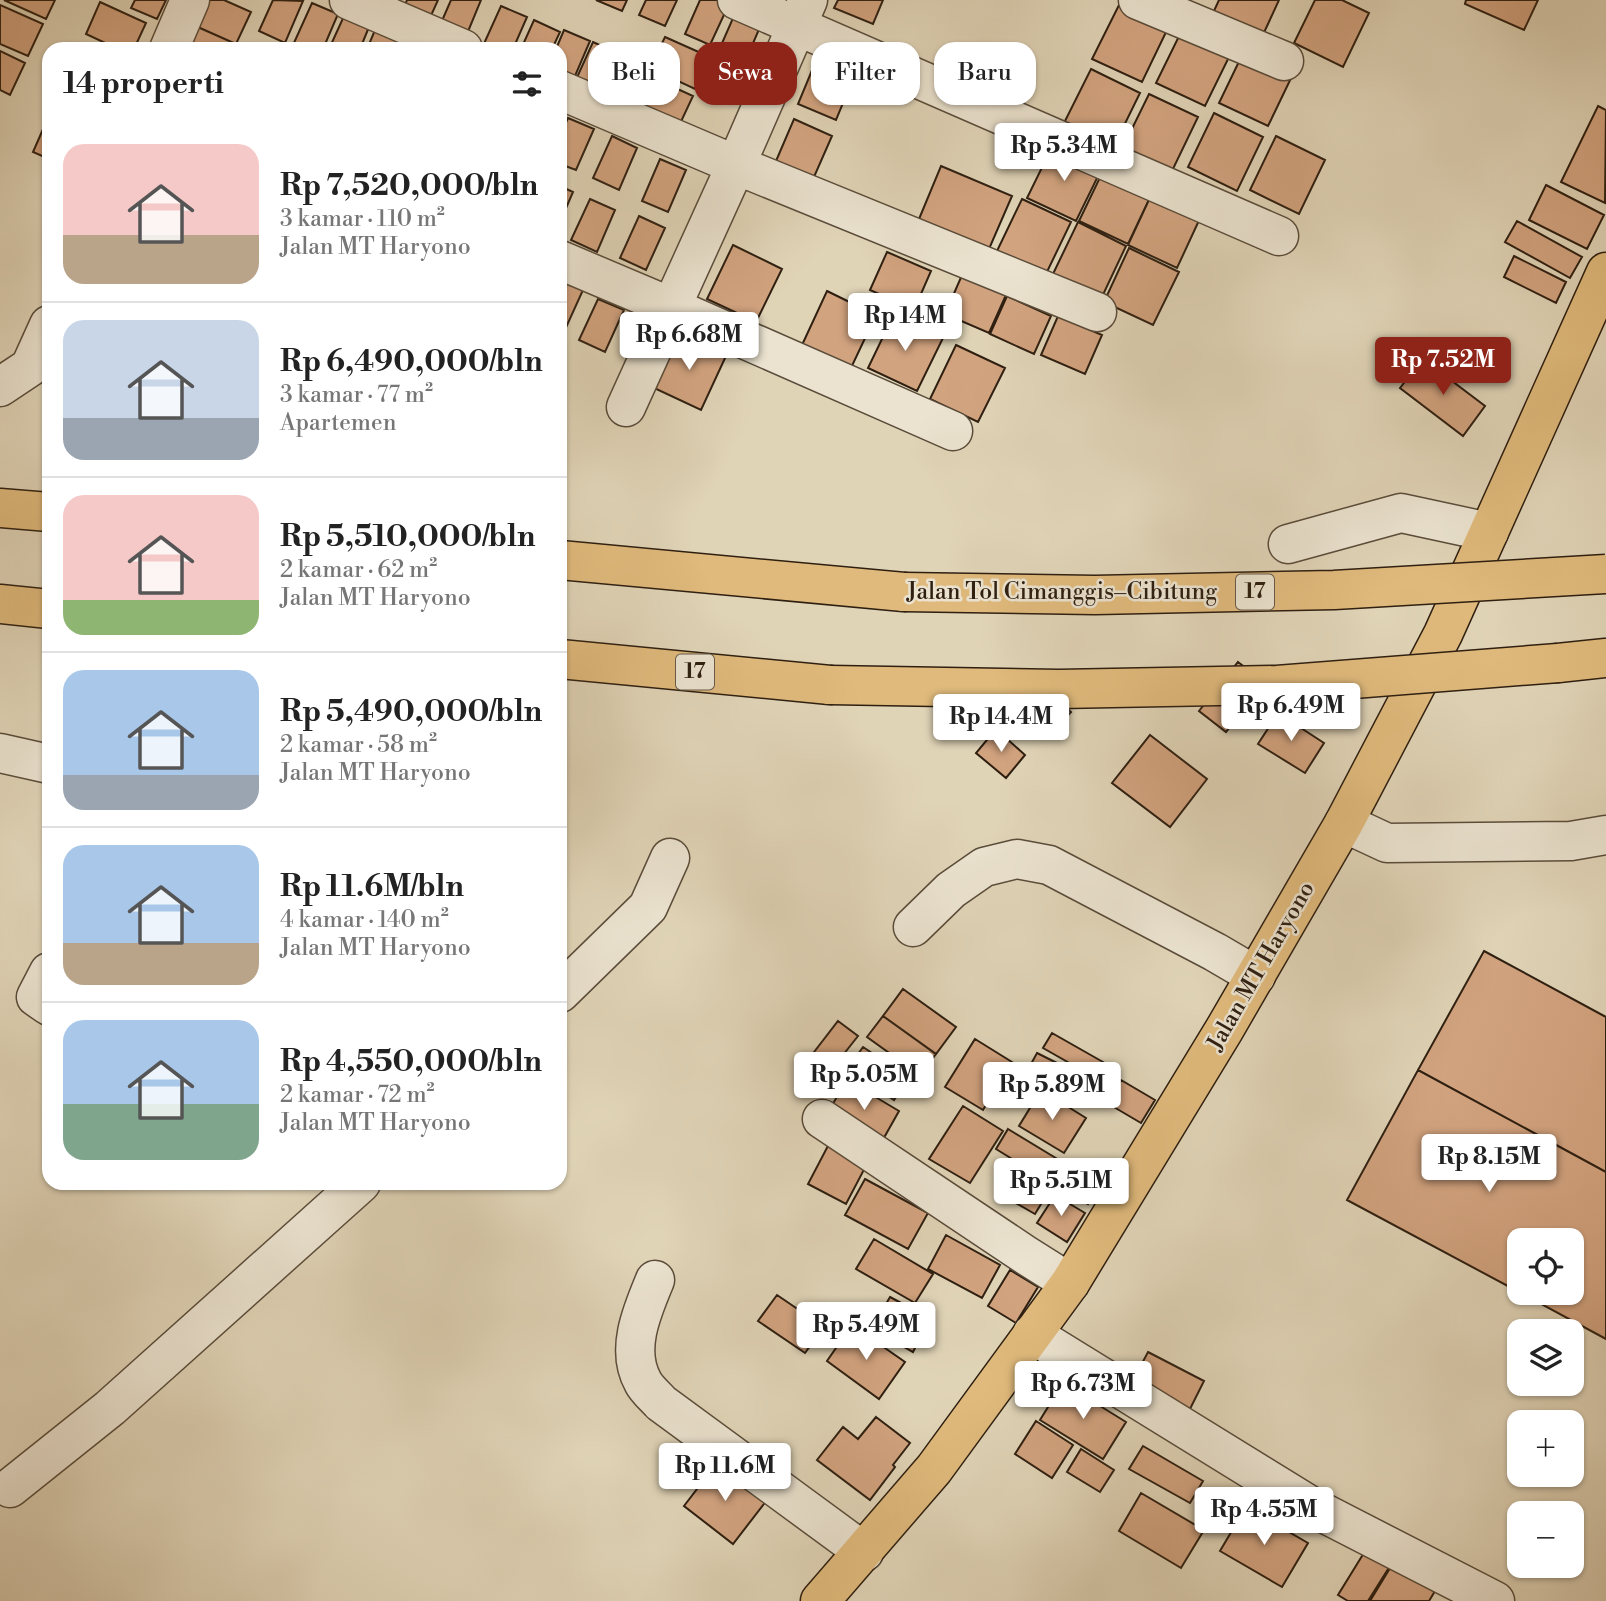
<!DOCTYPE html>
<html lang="id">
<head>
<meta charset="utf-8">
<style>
	body { margin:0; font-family:"Libre Bodoni",serif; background:#f6f6f6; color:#222; height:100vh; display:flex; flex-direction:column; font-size:26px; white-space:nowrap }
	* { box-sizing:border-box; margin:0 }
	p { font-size:23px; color:#767676 }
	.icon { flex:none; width:38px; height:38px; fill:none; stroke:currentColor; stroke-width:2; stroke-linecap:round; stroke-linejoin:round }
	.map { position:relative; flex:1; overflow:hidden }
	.panel { position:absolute; left:42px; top:42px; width:525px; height:1148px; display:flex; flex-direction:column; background:#fff; border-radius:21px; box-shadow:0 2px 5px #0004 }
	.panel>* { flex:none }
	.guide { position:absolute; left:588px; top:42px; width:665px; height:63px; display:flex; gap:14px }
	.buttons { position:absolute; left:1507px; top:1228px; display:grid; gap:14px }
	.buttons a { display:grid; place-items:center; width:77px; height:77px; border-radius:14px; background:#fff; box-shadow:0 2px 5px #0004; font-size:35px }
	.price { position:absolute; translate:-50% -60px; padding:0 16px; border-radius:7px; background:#fff; color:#222; font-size:23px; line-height:46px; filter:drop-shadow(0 2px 4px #0008) }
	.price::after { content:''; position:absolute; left:50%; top:42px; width:21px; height:16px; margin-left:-10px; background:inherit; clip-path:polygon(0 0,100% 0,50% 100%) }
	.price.current { background:#8f2418; color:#fff }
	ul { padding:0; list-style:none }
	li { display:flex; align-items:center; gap:21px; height:175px; padding:0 21px }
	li+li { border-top:2px solid #e0e0e0 }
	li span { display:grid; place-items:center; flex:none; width:196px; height:140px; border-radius:21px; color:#555 }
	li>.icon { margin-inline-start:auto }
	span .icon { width:84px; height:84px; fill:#fffc; stroke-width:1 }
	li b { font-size:30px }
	h2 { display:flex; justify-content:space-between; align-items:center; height:84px; padding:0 21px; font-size:30px }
	.chip { padding:0 24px; border-radius:21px; background:#fff; box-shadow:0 2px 5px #0004; font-size:24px; line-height:63px }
	.chip.current { background:#8f2418; color:#fff }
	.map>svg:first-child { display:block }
	.building { fill:#d2a37f; stroke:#2e1f11; stroke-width:2 }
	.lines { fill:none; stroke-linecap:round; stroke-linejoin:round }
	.minor-casing { stroke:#5a4c3a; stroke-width:41 }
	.major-casing { stroke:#2e1f11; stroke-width:41 }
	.highway-casing { stroke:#2e1f11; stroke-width:41 }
	.minor { stroke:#ebe3d0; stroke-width:38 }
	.major { stroke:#e0ba7c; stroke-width:38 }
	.highway { stroke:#e0ba7c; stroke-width:38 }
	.highway-bridge-casing { stroke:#2e1f11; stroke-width:41; stroke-linecap:butt }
	.highway-bridge { stroke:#e0ba7c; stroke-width:38 }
	.labels { text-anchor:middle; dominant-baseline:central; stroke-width:5; stroke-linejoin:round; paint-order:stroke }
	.shield { fill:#ebe3d0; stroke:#675a4a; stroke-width:2 }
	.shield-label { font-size:21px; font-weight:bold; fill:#2e1f11 }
	.street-label { font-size:23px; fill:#2e1f11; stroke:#ebe3d0 }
</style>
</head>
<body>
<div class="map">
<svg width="1606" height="1601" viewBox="0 0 1606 1601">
	<rect width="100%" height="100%" fill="#e0d4b7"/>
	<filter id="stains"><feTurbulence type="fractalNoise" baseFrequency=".00286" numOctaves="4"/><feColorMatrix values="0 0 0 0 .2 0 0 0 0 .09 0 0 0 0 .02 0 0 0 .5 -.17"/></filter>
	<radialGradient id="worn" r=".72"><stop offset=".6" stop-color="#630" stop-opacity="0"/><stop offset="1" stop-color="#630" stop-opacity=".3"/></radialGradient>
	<!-- building -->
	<path class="building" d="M 4,0 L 55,0 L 46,19 Z
		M 135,0 L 166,0 L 157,19 L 131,8 Z
		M 201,0 L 224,0 L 251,12 L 236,44 L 191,24 Z
		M 273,0 L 303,1 L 285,43 L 259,31 Z
		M 407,0 L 438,0 L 429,20 L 404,8 Z
		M 451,0 L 481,0 L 467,34 L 441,23 Z
		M 596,0 L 627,0 L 622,11 Z
		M 646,0 L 677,0 L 665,26 L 639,15 Z
		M 700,0 L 720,0 L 729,4 L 710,45 L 685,34 Z
		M 838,0 L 883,0 L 873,24 L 834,8 Z
		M 1219,0 L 1279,0 L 1262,37 L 1213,13 Z
		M 1315,0 L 1342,0 L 1369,13 L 1343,67 L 1294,43 Z
		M 1466,0 L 1538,0 L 1524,30 L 1465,4 Z
		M 100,2 L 146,23 L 134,49 L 118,49 L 86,34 Z
		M 312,3 L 338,14 L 323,49 L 302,49 L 293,45 Z
		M 0,5 L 43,24 L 28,56 L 0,44 Z
		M 1119,5 L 1168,28 L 1142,82 L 1092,59 Z
		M 501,6 L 527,17 L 513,49 L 484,49 L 482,48 Z
		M 737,9 L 763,20 L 745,62 L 719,50 Z
		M 344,16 L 369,27 L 360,49 L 329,49 Z
		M 534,20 L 560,32 L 552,49 L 521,49 Z
		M 191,24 L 236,44 L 234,49 L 179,49 Z
		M 375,30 L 401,41 L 397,49 L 367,49 Z
		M 564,30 L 590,41 L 572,83 L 560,78 L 560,49 L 556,49 Z
		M 1182,30 L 1231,53 L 1205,106 L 1156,83 Z
		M 665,37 L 710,57 L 695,89 L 650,68 Z
		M 593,42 L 619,54 L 600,95 L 574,84 Z
		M 1245,49 L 1294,72 L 1268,126 L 1219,103 Z
		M 0,51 L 25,63 L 10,95 L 0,90 Z
		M 621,54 L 647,65 L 628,107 L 603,95 Z
		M 815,63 L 853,79 L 836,120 L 798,104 Z
		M 1091,69 L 1140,93 L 1114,146 L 1064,123 Z
		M 647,75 L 693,96 L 678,128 L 632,107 Z
		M 1149,94 L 1198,117 L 1172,171 L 1123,147 Z
		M 1598,106 L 1606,110 L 1605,203 L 1561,182 Z
		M 1214,113 L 1263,137 L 1237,191 L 1188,167 Z
		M 568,118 L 594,129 L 576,170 L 560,164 L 560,136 Z
		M 794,119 L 832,136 L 814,177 L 776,161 Z
		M 47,120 L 49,120 L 49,159 L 33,152 Z
		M 612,136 L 637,148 L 619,190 L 593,178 Z
		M 1276,136 L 1325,160 L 1299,214 L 1250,190 Z
		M 1053,145 L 1102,168 L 1076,221 L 1027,198 Z
		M 660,159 L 686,170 L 668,212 L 642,201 Z
		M 941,166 L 1012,196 L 989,249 L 919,219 Z
		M 1105,167 L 1153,191 L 1128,244 L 1079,221 Z
		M 1546,185 L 1604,215 L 1587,249 L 1529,220 Z
		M 560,186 L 573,192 L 560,222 Z
		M 1153,191 L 1202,214 L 1177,268 L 1128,245 Z
		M 590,199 L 615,210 L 597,252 L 571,240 Z
		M 1022,199 L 1071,222 L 1045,276 L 996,253 Z
		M 639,216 L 665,228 L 646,270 L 620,258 Z
		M 1517,221 L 1582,257 L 1570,278 L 1505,242 Z
		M 1078,222 L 1126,246 L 1101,299 L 1052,276 Z
		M 733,245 L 782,269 L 756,322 L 707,299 Z
		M 1129,248 L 1179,272 L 1153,325 L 1104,302 Z
		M 887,252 L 931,271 L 914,310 L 870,290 Z
		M 1514,256 L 1566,282 L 1556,303 L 1504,277 Z
		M 962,275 L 1006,295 L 989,333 L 945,314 Z
		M 560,279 L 583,290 L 564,332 L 560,330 Z
		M 827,291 L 876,315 L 851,368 L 802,345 Z
		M 1007,296 L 1051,316 L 1034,354 L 990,334 Z
		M 598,299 L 624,310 L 605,352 L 579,340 Z
		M 894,314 L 943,338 L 917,391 L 868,368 Z
		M 1058,316 L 1102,335 L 1085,374 L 1041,355 Z
		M 678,333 L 726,356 L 701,410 L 652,387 Z
		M 956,345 L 1005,368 L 978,422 L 930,399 Z
		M 1423,359 L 1485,406 L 1463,436 L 1400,388 Z
		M 1238,662 L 1264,682 L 1226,732 L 1199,711 Z
		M 1036,680 L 1071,712 L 1050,735 L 1015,702 Z
		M 1278,713 L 1324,743 L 1305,773 L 1258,744 Z
		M 996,729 L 1025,755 L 1006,778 L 976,753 Z
		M 1150,735 L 1207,779 L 1170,827 L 1112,783 Z
		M 1484,951 L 1606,1017 L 1606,1172 L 1418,1070 Z
		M 903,989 L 956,1027 L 936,1054 L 883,1016 Z
		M 883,1016 L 936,1054 L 920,1075 L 867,1037 Z
		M 838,1021 L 858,1036 L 820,1084 L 801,1069 Z
		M 1052,1033 L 1103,1062 L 1094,1077 L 1043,1048 Z
		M 975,1039 L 1012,1062 L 983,1110 L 945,1087 Z
		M 863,1047 L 909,1078 L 894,1100 L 848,1068 Z
		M 1037,1053 L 1071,1070 L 1060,1093 L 1025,1075 Z
		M 1418,1070 L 1606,1172 L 1606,1339 L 1521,1293 L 1572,1293 L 1572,1241 L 1519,1241 L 1519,1292 L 1347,1200 Z
		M 847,1080 L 899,1111 L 881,1143 L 828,1112 Z
		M 1121,1080 L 1155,1100 L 1141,1123 L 1107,1103 Z
		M 1041,1090 L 1086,1118 L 1064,1153 L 1019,1126 Z
		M 963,1106 L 1003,1131 L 970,1183 L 929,1159 Z
		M 1008,1129 L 1064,1163 L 1051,1183 L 996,1149 Z
		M 831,1140 L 869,1160 L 846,1204 L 808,1184 Z
		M 1068,1162 L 1101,1183 L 1088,1204 L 1054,1183 Z
		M 1015,1165 L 1052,1186 L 1035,1214 L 998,1193 Z
		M 865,1179 L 928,1213 L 908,1249 L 845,1215 Z
		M 1055,1195 L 1085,1213 L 1067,1242 L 1037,1223 Z
		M 946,1235 L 1000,1265 L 982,1298 L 928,1269 Z
		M 874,1239 L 933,1274 L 915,1303 L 856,1269 Z
		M 1010,1270 L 1038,1287 L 1016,1323 L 988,1306 Z
		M 777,1295 L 824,1327 L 805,1353 L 758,1321 Z
		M 890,1297 L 933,1320 L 924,1335 L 882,1311 Z
		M 878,1316 L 919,1340 L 913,1352 L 871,1328 Z
		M 852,1325 L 905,1362 L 879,1399 L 827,1361 Z
		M 1148,1352 L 1204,1381 L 1187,1415 L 1130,1386 Z
		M 1063,1383 L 1126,1422 L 1103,1459 L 1040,1420 Z
		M 876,1417 L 910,1443 L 893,1465 L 895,1467 L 870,1500 L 817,1460 L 843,1427 L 858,1439 Z
		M 1036,1421 L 1073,1445 L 1052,1478 L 1015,1454 Z
		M 1143,1446 L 1203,1481 L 1190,1503 L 1129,1469 Z
		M 1081,1449 L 1114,1470 L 1100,1492 L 1067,1472 Z
		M 717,1463 L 767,1500 L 733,1544 L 684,1506 Z
		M 1141,1493 L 1204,1530 L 1181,1568 L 1119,1531 Z
		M 1246,1507 L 1308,1543 L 1282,1587 L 1220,1551 Z
		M 1370,1543 L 1395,1558 L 1368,1601 L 1348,1601 L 1338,1595 Z
		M 1398,1555 L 1441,1581 L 1429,1601 L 1370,1601 Z"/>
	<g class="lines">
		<defs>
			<path id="minor" d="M 349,0 L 463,49
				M 737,0 L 1279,236
				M 1138,0 L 1284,61
				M 169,49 L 190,0
				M 560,90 L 736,165 L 1097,312
				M 560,260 L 671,307 L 953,431
				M 0,387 L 30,367 L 49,325
				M 626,407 L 736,165 L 808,0
				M 1288,544 L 1401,513 L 1489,532
				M 0,753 L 49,764
				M 1344,823 L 1387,843 L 1571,841 L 1606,835
				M 913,927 L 951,890 L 984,867 L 1017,859 L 1049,865 L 1215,952 L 1256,976
				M 49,972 L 36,997 L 49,1006
				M 560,993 L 648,907 L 670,858
				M 822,1119 L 1024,1254 L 1070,1283
				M 655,1280 C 642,1311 625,1350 643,1382 C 647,1390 656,1397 661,1403 L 864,1552
				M 1032,1334 L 1314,1508 L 1495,1601
				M 10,1488 L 110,1408 L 361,1183"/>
			<path id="major" d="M 820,1601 L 934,1469 L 1070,1283 L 1224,1030 L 1344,823 L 1443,634 L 1606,272"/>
			<path id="highway" d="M 0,508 L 49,512
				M 560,560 L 904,592
				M 0,604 L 49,609
				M 560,659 L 830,685
				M 1558,663 L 1606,658"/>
		</defs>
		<!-- minor casing -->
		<use href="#minor" class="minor-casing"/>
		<!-- major casing -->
		<use href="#major" class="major-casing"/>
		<!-- highway casing -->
		<use href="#highway" class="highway-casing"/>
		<!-- minor -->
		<use href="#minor" class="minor"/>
		<!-- major -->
		<use href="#major" class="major"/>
		<!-- highway -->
		<use href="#highway" class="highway"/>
		<defs>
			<path id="highway-bridge" d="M 904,592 L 1095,595 L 1334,590 L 1606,574
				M 830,685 L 1059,689 L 1277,685 L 1558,663"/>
		</defs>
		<!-- highway-bridge casing -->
		<use href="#highway-bridge" class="highway-bridge-casing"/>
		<!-- highway-bridge -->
		<use href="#highway-bridge" class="highway-bridge"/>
	</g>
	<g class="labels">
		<!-- shield labels -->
		<g class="shield">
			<rect x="1236" y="574.5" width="38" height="35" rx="5"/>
			<rect x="676" y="654.5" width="38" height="35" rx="5"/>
		</g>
		<g class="shield-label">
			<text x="1255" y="592">17</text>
			<text x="695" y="672">17</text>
		</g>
		<!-- street labels -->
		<g class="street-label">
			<text x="1062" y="592">Jalan Tol Cimanggis–Cibitung</text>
			<text transform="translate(1261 966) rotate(-60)">Jalan MT Haryono</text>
		</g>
	</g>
	<rect width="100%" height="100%" filter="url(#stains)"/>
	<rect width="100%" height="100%" fill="url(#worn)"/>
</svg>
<div class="buttons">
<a><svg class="icon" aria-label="locate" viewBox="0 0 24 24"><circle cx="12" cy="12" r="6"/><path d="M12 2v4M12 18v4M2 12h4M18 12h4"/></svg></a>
<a><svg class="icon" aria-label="layers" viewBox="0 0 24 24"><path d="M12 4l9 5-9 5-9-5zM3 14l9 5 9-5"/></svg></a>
<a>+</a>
<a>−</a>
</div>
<b class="price" style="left:1064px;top:183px">Rp 5.34M</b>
<b class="price" style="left:905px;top:353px">Rp 14M</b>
<b class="price" style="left:689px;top:372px">Rp 6.68M</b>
<b class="price current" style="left:1443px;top:397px">Rp 7.52M</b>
<b class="price" style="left:1291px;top:743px">Rp 6.49M</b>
<b class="price" style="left:1001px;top:754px">Rp 14.4M</b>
<b class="price" style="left:864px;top:1112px">Rp 5.05M</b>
<b class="price" style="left:1052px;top:1122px">Rp 5.89M</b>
<b class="price" style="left:1489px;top:1194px">Rp 8.15M</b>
<b class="price" style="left:1061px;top:1218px">Rp 5.51M</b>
<b class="price" style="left:866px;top:1362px">Rp 5.49M</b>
<b class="price" style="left:1083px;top:1421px">Rp 6.73M</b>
<b class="price" style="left:725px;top:1503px">Rp 11.6M</b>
<b class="price" style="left:1264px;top:1547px">Rp 4.55M</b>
<div class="guide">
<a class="chip">Beli</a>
<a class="chip current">Sewa</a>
<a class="chip">Filter</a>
<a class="chip">Baru</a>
</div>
<section class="panel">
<h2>14 properti<svg class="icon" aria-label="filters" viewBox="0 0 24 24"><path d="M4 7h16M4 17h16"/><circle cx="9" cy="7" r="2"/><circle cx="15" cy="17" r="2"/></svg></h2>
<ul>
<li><span style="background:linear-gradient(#f6c9c9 65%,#b9a48a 0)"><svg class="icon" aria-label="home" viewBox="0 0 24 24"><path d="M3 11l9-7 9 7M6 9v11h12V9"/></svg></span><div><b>Rp 7,520,000/bln</b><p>3 kamar · 110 m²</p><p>Jalan MT Haryono</p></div></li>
<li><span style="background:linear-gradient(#c9d6e8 70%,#9aa5b1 0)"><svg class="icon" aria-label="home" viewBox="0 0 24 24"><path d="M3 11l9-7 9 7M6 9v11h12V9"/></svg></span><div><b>Rp 6,490,000/bln</b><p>3 kamar · 77 m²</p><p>Apartemen</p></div></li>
<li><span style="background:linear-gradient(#f6c9c9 75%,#8fb573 0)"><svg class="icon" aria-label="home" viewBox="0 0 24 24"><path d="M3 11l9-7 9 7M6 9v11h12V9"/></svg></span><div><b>Rp 5,510,000/bln</b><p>2 kamar · 62 m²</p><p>Jalan MT Haryono</p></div></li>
<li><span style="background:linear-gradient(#a9c7e8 75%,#9aa5b1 0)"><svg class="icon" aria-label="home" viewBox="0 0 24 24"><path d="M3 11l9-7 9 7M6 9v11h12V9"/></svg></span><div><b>Rp 5,490,000/bln</b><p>2 kamar · 58 m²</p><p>Jalan MT Haryono</p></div></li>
<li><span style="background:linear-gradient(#a9c7e8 70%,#b9a48a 0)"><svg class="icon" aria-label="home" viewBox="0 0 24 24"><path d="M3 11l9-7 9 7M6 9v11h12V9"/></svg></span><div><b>Rp 11.6M/bln</b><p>4 kamar · 140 m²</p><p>Jalan MT Haryono</p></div></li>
<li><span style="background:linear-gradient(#a9c7e8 60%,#7fa58c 0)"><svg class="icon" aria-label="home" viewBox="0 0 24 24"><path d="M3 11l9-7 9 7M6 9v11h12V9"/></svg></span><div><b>Rp 4,550,000/bln</b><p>2 kamar · 72 m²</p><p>Jalan MT Haryono</p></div></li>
</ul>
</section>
</div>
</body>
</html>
